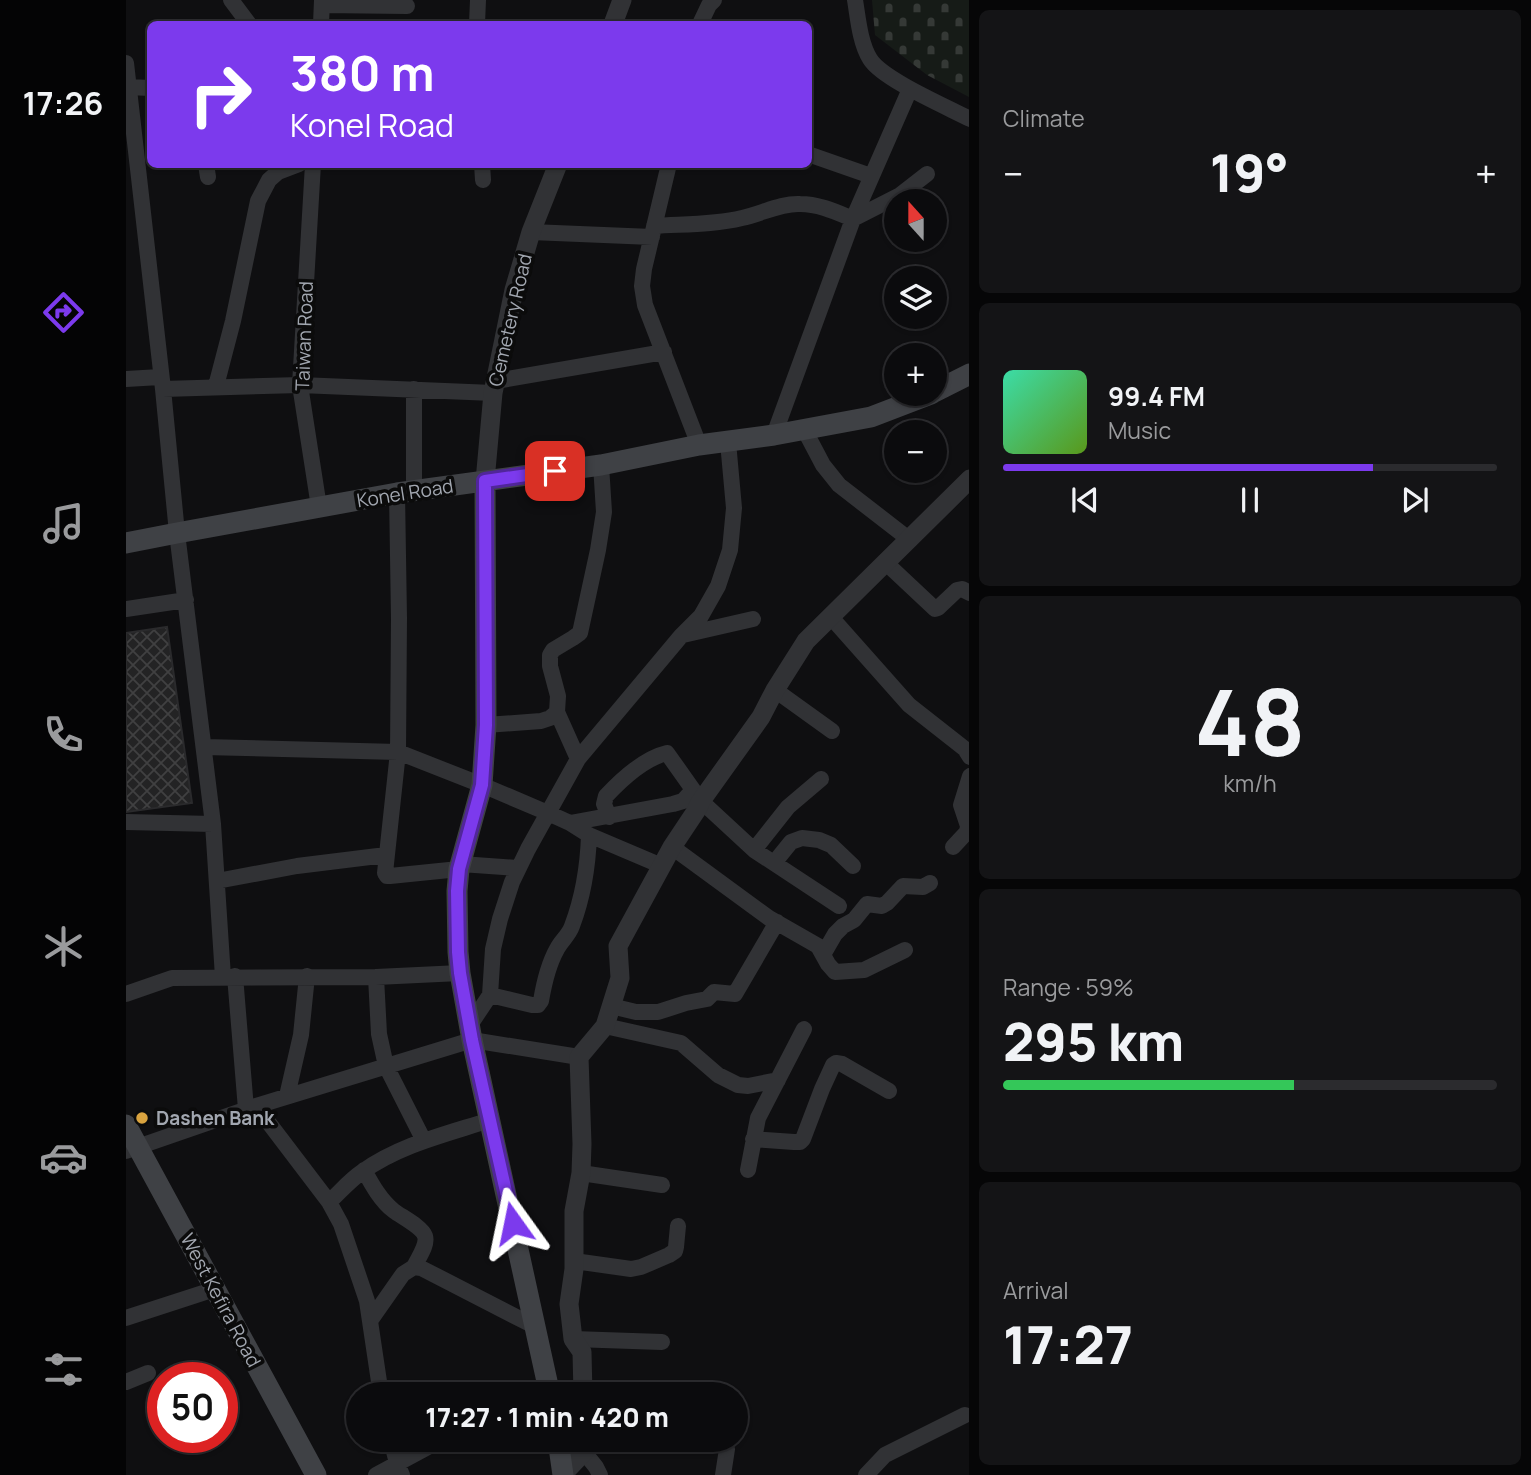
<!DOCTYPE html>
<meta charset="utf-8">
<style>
body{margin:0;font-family:Manrope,sans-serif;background:#141416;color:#f1f3f6;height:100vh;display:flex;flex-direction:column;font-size:26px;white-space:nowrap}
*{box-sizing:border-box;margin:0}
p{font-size:23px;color:#9a9b9d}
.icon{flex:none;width:38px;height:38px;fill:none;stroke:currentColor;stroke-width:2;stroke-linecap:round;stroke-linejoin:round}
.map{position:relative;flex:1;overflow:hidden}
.sheet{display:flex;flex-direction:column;gap:10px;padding:10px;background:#060607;width:562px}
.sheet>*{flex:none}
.banner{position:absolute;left:21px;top:21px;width:665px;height:147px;border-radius:10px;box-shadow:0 2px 5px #0004,0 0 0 2px #2b2b2e;background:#7c3aed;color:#fff;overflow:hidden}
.needle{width:46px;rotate:339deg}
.buttons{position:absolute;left:758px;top:189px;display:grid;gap:14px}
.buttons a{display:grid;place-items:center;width:63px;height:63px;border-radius:50%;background:#0b0b0d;box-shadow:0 2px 5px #0004,0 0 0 2px #2b2b2e;font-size:35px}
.speed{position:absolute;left:21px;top:1362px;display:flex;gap:14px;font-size:35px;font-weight:700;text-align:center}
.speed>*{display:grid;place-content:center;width:91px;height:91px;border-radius:50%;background:#0b0b0d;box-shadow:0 2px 5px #0004,0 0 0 2px #2b2b2e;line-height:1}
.speed .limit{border:10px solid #d22;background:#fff;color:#111}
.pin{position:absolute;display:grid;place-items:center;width:60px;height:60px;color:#fff;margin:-30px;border-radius:14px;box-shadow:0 4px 10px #0006}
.me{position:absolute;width:77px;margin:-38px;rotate:348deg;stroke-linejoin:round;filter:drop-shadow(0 0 5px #0008)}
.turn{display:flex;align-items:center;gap:24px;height:147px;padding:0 28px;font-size:32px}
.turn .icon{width:91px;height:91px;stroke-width:2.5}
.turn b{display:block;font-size:49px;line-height:60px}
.big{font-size:52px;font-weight:800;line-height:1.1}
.sheet .widget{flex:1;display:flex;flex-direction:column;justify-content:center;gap:10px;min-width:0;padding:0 24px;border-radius:10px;background:#141416}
.sheet .dial{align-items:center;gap:0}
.dial b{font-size:91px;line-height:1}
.song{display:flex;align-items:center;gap:21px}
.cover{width:84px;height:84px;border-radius:10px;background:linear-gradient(135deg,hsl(160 70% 55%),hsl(90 70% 35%))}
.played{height:7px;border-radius:4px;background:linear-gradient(90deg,#7c3aed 75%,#2b2b2e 75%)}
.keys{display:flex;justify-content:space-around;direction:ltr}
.heat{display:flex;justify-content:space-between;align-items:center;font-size:38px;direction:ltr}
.charge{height:10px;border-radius:5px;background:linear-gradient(90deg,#34c759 59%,#2b2b2e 0)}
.trip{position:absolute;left:220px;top:1382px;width:402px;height:70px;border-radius:35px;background:#0b0b0d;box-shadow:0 2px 5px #0004,0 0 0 2px #2b2b2e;font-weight:800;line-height:70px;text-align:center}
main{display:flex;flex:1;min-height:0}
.dock{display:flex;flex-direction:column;width:126px;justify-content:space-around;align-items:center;background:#040405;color:#9a9b9d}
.dock .icon{width:49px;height:49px}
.dock .active{color:#7c3aed}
.dock b{font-size:32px;color:#f1f3f6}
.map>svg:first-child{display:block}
.cemetery{fill:url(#cemetery-stones)}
.building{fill:url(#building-cross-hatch);stroke:#2a2a2c;stroke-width:2}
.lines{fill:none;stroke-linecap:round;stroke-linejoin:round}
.minor{stroke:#313235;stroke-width:16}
.tertiary{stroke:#313235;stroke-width:19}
.secondary{stroke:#3f4145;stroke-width:21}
.route-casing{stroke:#51269a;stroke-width:18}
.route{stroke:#7c3aed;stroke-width:12}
.poi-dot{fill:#d9a33f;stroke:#0b0b0b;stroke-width:2.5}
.labels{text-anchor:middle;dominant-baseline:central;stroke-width:7;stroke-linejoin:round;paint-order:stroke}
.street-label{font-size:19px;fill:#a2a7b0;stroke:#0b0b0b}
.poi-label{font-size:19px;font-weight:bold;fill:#a2a7b0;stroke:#0b0b0b;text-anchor:start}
</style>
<main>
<nav class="dock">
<b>17:26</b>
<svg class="icon active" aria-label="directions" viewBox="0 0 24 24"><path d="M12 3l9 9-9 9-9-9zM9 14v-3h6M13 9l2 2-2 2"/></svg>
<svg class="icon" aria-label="music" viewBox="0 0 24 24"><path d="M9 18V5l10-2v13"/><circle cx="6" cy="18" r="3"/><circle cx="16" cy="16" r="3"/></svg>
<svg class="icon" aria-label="phone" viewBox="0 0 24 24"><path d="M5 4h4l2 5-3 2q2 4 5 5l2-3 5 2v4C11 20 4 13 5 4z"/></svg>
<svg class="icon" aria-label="climate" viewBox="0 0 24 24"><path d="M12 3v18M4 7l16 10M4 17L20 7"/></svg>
<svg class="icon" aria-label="car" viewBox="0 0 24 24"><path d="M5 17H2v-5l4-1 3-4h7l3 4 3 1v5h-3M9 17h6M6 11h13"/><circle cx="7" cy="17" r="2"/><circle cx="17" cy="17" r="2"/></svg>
<svg class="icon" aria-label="filters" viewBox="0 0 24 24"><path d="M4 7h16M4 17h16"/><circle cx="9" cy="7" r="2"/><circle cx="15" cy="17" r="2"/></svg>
</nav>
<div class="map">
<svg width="844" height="1475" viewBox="0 0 844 1475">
<defs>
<pattern id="cemetery-stones" width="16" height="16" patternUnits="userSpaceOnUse" patternTransform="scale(1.75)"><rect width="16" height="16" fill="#161b17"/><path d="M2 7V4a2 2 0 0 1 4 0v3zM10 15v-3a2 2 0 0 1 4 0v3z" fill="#353936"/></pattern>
<pattern id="building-cross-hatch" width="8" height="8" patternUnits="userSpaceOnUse" patternTransform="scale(1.75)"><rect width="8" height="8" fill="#232324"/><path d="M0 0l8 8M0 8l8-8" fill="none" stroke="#404041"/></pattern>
</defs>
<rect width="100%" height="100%" fill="#0f0f11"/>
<!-- cemetery -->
<path class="cemetery" d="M746 0H843V97L801 75 749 35Z"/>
<!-- building -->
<path class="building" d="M41 627 66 803 0 812V633Z"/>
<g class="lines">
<!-- minor -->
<path class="minor" d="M105 0 123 24
M729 0C732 18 734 43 744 59 756 79 821 107 844 119
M196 5 281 6
M195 24 196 0
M351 24 352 0
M574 24 583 5 588 0
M0 63 37 389 51 533 87 824 97 977
M2 87 24 88
M682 154 745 176
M80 164 82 177
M187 164 174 385 193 507
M356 164 357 180
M543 164 518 269 516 286 519 305 573 445
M528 226C557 224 587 225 616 218 635 214 655 203 674 204 693 204 710 212 727 219L774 195 801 174
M405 232 526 237
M0 379 34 377
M370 381 538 352
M90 386 107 321 132 201 143 180 152 172 173 164
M37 389 174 385 367 393
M288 389V491
M678 429 697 465 713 485 784 540
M648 435 727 219 784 89
M271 493 273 618 272 752 259 873 261 876H264L333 869
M760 563 809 609 812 608 831 590 836 589 844 593
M0 609 60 600
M704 616 783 705 839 749 844 757
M557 635 627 619
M649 690 706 731
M360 725 415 721 424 718 431 712
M78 747 272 752 356 785 422 813 444 823 463 835 536 866
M452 759 431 712 432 696 424 666V655L427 650 447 638 454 633 472 550 478 512 475 465
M483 817 478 804 480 796C495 780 519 758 541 753L575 801 628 850 713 906
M0 822 87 824
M444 823 547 804 557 801 567 790
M546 847 643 918 692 946 702 964 709 972 738 970 779 950
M827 847 841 832 842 826 835 805 844 776
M628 850 662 807 695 779
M648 863 665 842 676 838 693 840 705 845 727 866
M335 864 391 868
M91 881 171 866 260 855
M698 953 709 934 717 926 728 920 741 904 756 906 761 903 777 886 797 887 804 883
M109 976 120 1109
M250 977 253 1034 260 1066 298 1141
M0 994 46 978 250 977 334 973
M364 995 406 1005H412L415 1001C418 983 422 965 431 949 435 941 443 935 446 926 457 897 462 865 463 835
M485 1006 510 1012H532L560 1003 581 999 588 992 609 994 651 922
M344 1025 364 995 367 949 374 919 386 882 402 849 452 759 555 636 575 616 592 586 604 550 608 508 602 442
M479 1026 555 1043 592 1075 612 1085 622 1086 652 1080
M161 1096 175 1035 181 976
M130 1106 203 1202 215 1224 241 1301 255 1395
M627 1139 668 1142H674L677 1139 696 1089 707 1065 710 1063 716 1064 763 1091
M0 1151 130 1106 346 1040 453 1057
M238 1170C246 1185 255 1201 268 1211 276 1217 296 1227 299 1236 302 1245 292 1258 288 1267
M622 1170 632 1118 678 1029
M455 1173 536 1185
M203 1202C214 1192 224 1180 236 1172 273 1145 321 1134 364 1120
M448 1261 505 1269 515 1267 543 1255 549 1251 550 1247 552 1226
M0 1318 89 1289
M244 1321 277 1274 288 1267 295 1268 410 1327
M447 1339 536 1342
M0 1382 22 1373
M406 1395 423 1386
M265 1440 271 1463 276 1475
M458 1452 470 1467 474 1475
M250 1475 315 1440
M597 1475 601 1449
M740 1475 759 1455 839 1415"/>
<!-- tertiary -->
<path class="tertiary" d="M487 24 496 0
M359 481 367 393 388 290 405 232 432 164
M457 1395 456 1352 447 1339 443 1304 448 1269V1211L455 1173 456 1144 453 1057 479 1026 494 978 492 946 546 847 570 811 575 801 635 717 649 690 680 641 844 479
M437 1474 458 1452 459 1440"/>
<!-- secondary -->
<path class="secondary" d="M808 392 844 374
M359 481 360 725 356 785 333 869 331 891 332 952 334 973 346 1040 424 1395
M0 543 51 533 271 493 475 465 573 445 648 435 745 417 805 394
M0 1125 190 1475
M432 1440 437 1475"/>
</g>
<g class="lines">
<defs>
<path id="route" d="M387 1223 346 1040 334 973 332 952 331 891 333 869 356 785 360 725 359 481 429 471"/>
</defs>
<!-- route casing -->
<use href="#route" class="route-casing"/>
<!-- route -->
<use href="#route" class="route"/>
</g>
<!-- markers -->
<circle class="poi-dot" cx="16" cy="1118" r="7"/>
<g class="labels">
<!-- street labels -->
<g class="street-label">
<text transform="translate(384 320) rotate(-77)">Cemetery Road</text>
<text transform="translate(178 336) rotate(-88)">Taiwan Road</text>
<text transform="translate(279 493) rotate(-9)">Konel Road</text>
<text transform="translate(95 1300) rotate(62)">West Kefira Road</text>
</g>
<!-- poi labels -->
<g class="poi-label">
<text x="30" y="1118">Dashen Bank</text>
</g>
</g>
</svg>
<div class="buttons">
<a><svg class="needle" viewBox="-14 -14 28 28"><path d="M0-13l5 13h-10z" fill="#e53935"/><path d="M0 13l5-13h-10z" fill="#9a9b9d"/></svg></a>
<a><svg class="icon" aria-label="layers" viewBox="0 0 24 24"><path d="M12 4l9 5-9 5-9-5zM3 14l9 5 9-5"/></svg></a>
<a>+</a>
<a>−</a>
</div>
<div class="speed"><div class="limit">50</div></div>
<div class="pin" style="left:429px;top:471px;background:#d93025"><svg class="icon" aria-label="arrive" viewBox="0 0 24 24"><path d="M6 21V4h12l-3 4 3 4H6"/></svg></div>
<svg class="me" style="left:387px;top:1223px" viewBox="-20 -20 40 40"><path d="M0-17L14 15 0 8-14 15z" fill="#7c3aed" stroke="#fff" stroke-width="4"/></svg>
<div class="trip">17:27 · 1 min · 420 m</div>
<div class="banner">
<div class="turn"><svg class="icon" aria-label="right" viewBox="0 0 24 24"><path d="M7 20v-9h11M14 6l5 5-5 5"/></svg><div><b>380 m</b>Konel Road</div></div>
</div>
</div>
<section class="sheet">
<div class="widget"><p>Climate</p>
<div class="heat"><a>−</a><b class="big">19°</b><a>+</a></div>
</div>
<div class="widget">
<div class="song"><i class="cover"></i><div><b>99.4 FM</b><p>Music</p></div></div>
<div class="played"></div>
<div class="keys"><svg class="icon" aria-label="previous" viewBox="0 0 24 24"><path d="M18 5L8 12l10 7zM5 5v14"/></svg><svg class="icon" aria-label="pause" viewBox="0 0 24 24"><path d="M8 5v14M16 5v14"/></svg><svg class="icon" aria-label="next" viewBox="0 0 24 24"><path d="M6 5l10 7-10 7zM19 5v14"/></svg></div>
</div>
<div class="widget dial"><b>48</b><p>km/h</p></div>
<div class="widget"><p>Range · 59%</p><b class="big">295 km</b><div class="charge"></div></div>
<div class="widget"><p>Arrival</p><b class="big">17:27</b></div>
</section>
</main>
